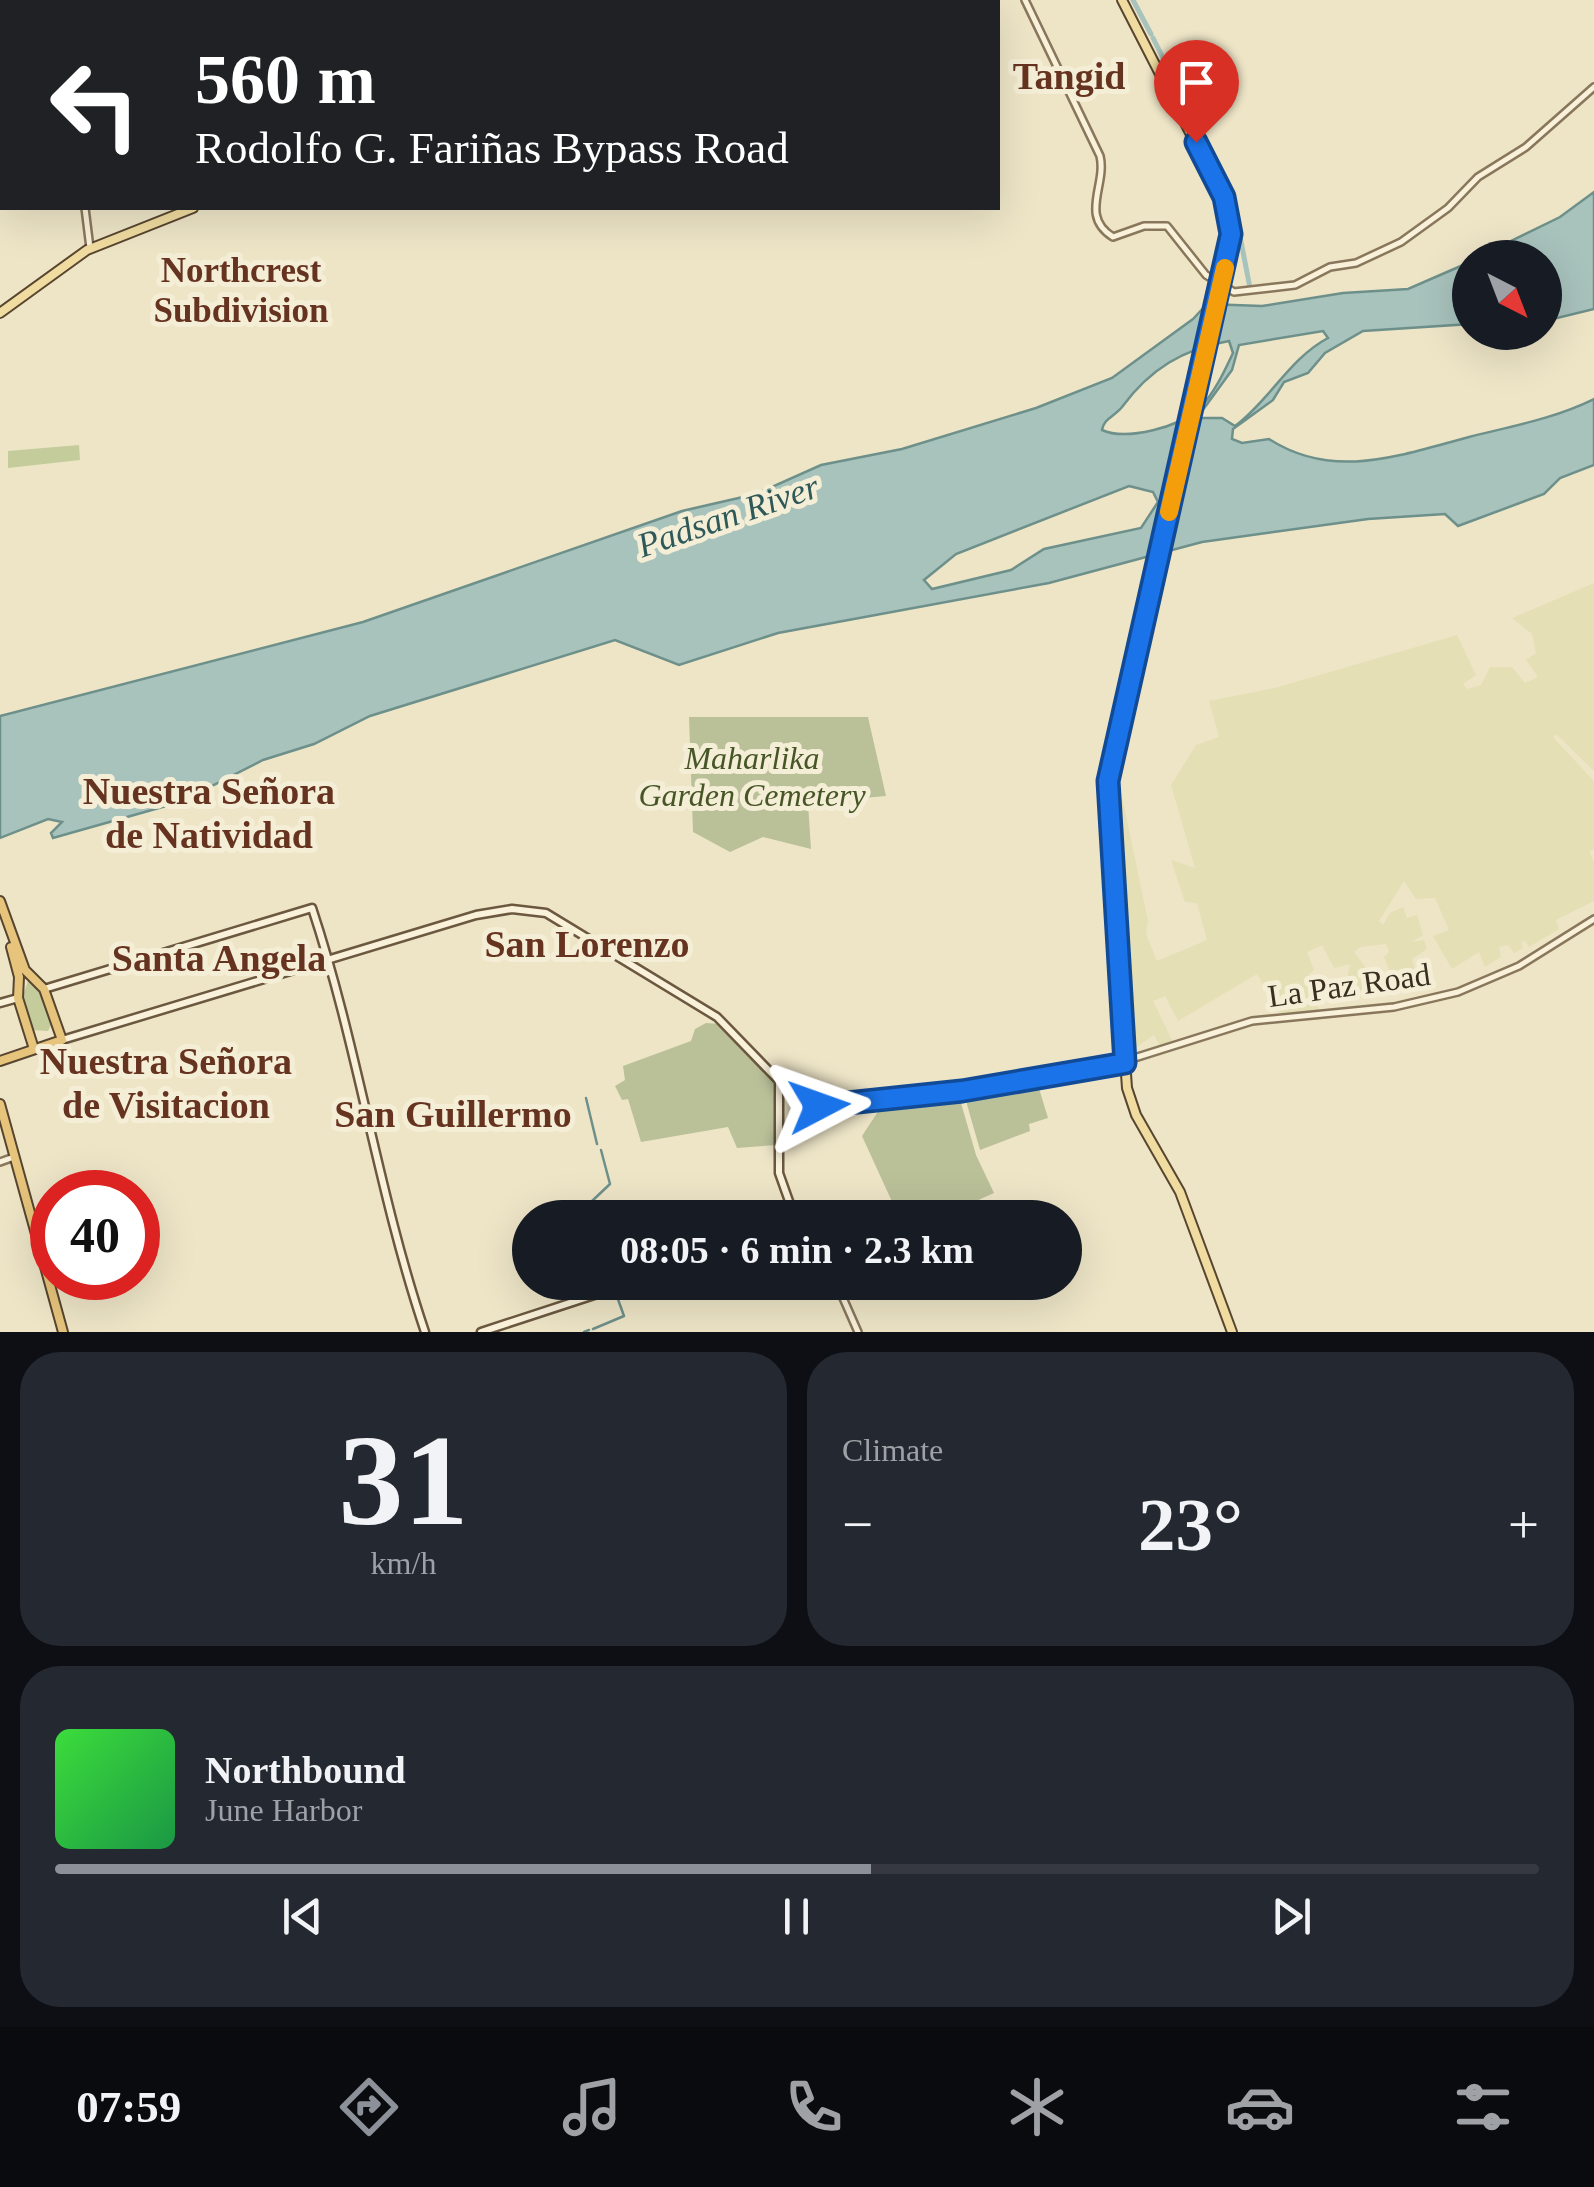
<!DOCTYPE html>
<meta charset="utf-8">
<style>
body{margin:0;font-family:"Times New Roman",serif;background:#242831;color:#f1f3f6;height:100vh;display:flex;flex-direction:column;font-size:38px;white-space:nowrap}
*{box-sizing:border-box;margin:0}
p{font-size:32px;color:#9ea1a6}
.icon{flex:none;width:55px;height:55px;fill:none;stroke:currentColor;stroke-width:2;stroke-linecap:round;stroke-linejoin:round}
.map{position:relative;height:1332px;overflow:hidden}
.details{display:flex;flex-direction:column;gap:20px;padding:20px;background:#0d0f14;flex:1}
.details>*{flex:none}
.guide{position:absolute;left:0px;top:0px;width:1000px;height:210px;box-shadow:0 10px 40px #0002;background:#202124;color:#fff;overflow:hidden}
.needle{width:65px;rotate:138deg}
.buttons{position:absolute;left:1452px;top:240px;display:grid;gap:20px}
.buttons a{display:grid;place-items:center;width:110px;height:110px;border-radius:50%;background:#171b24;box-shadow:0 10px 40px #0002;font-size:50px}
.speed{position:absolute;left:30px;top:1170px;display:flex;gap:20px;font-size:50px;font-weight:700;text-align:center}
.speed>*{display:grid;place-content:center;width:130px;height:130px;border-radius:50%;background:#171b24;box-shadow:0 10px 40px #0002;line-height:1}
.speed .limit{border:15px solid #d22;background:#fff;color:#111}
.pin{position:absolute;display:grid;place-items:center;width:85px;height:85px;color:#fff;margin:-102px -42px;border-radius:50% 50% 50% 0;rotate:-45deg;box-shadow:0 0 10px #0007}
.pin .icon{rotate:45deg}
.me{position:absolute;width:110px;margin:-55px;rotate:86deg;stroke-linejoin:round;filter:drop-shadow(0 0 8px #0008)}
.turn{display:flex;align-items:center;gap:35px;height:210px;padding:0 30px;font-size:45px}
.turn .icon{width:130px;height:130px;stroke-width:2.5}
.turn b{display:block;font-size:70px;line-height:85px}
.big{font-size:75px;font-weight:700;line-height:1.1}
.details .widget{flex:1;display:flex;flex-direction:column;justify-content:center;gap:15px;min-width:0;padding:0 35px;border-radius:40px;background:#242831}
.details .dial{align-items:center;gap:0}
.dial b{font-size:130px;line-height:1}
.song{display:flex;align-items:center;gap:30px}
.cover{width:120px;height:120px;border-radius:15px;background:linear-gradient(135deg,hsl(120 70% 55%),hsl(140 70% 35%))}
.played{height:10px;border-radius:5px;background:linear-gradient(90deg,#8c9099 55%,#363941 55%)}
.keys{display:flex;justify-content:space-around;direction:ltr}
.heat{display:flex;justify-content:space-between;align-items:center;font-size:55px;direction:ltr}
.details .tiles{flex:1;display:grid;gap:20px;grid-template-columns:1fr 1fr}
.widget:last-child{grid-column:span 2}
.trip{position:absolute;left:512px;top:1200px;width:570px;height:100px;border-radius:50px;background:#171b24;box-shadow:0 10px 40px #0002;font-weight:700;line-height:100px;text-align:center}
.menu{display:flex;height:160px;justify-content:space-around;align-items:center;background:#090b0e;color:#9ea1a6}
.menu .icon{width:70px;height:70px}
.menu .current{color:#8c9099}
.menu b{font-size:45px;color:#f1f3f6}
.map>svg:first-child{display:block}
.farmland{fill:#e4dfb4}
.green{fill:#c3cc9a}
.cemetery{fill:#bac199}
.water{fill:#a8c2bc;stroke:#6e908a;stroke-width:2.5;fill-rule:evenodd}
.pier{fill:#eee5c7}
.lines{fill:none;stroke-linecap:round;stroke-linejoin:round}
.stream{stroke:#6e908a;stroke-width:2.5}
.canal{stroke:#a8c2bc;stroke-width:5}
.tertiary-casing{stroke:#89775c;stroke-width:10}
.secondary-casing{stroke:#6b583f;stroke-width:11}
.primary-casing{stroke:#574530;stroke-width:12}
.trunk-casing{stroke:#574530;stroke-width:12}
.tertiary{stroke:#f9f1da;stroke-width:5}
.secondary{stroke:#f9f1da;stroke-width:6}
.primary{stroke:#f0dca0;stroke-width:8}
.trunk{stroke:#e6c47c;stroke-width:8}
.primary-bridge-casing{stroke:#574530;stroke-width:12;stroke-linecap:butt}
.primary-bridge{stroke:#f0dca0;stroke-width:8}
.route-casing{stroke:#114b97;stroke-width:25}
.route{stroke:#1a73e8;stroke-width:18}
.slow{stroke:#f59e0b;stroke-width:18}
.labels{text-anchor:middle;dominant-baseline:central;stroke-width:10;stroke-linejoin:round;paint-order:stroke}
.park-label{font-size:32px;font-style:italic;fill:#475627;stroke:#f5eed6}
.street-label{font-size:32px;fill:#3a2e20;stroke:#f5eed6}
.neighbourhood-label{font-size:35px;font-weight:bold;fill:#663320;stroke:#f5eed6}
.water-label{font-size:35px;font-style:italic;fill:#2f5959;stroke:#f5eed6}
.quarter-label{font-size:38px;font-weight:bold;fill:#663320;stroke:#f5eed6}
</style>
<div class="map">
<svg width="1594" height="1332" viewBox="0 0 1594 1332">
<rect width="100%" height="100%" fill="#eee5c7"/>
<!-- farmland -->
<path class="farmland" d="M1594 583V771L1556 734 1553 737 1594 781V849L1589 851 1594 862V901L1556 920 1559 929 1529 947 1525 940 1521 943 1523 948 1514 953 1508 945 1499 947 1501 957 1485 967 1479 952 1452 969 1433 936 1449 930 1435 898 1416 899 1404 881 1379 921 1383 925 1390 913 1403 907 1407 918 1417 915 1423 935 1412 942 1424 940 1427 949 1412 959 1415 969 1392 977 1384 957 1389 952 1386 944 1360 947 1354 952 1375 980 1353 998 1346 984 1350 964 1334 968 1322 945 1307 952 1314 970 1309 974 1319 1011 1280 1013 1257 974 1178 1021 1165 996 1153 1001 1173 1042 1160 1046 1154 1035 1131 1051 1115 795 1119 794 1123 801 1148 921 1146 934 1157 961 1207 940 1197 903 1185 902 1171 860 1195 868 1171 785 1196 745 1219 737 1209 701 1275 688 1457 635 1476 675 1463 684 1467 689 1481 685 1490 667H1512L1525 683 1538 677 1526 660 1536 653 1532 634 1512 618Z"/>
<!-- green -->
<path class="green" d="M79 445 80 460 8 468V451Z
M28 981 41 991 53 1021 48 1031 31 1030 21 1001Z"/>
<!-- cemetery -->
<path class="cemetery" d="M689 717H868L886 796 808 803 811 849 763 837 730 852 693 832Z
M706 1023 720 1024 773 1079 776 1145 737 1148 728 1127 641 1142 628 1099 622 1100 615 1086 625 1080 623 1066 691 1041 695 1029Z
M1037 1082 1048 1118 1029 1124 1030 1131 980 1150 964 1094Z
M959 1096 976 1155 994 1193 941 1217H899L862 1136 881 1107Z"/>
<!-- water -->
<path class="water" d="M1594 192V309L1545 321V258L1478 257 1560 217Z
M1470 262V324L1363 331 1325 353 1308 373 1284 382 1273 400 1233 429 1232 439 1242 443 1269 439C1334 481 1400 455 1469 437 1512 426 1553 419 1594 399V465L1560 478 1544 494 1458 526 1445 514 1368 519 1202 542 1049 583 778 633 679 665 615 640 370 716 314 744 263 760 180 802 53 838 51 833 62 822 48 819 0 838V716L363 622 682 511 756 494 821 465 902 449 1036 408 1112 378 1193 319 1207 304 1262 306 1343 293 1408 289ZM1323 331 1328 338C1290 358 1269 401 1235 426L1222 418H1197L1232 370 1239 345ZM1229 341 1233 353C1224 372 1215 392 1200 408 1181 427 1126 441 1102 430 1104 418 1114 417 1122 407 1150 369 1183 349 1229 341ZM1129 486 1153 492 1158 502 1141 528 1044 549 1011 570 932 589 924 580 956 554Z"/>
<!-- pier -->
<path class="pier" d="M1191 409 1160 559 1150 562 1184 412Z"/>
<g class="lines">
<!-- stream -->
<path class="stream" d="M586 1098 597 1144
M601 1150 610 1184 591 1202 603 1218
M593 1329 624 1316 615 1291
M584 1332 589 1330"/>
<!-- canal -->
<path class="canal" d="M1133 0 1151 34
M1153 38 1232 195 1250 288"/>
<defs>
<path id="tertiary" d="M467 0V2
M1025 0 1100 156C1107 185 1079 216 1113 237L1144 226H1167L1206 275 1234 292 1295 285 1330 267 1356 263 1401 242 1448 208 1478 177 1526 147 1594 87
M51 2 52 0
M725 2 729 0
M85 208 90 248
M779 1081 825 1106 962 1091 1109 1066 1252 1021 1394 1007 1458 992 1519 966 1594 919
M0 1162 14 1157
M836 1282 858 1332"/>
<path id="secondary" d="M44 989 312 908C358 1047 378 1193 425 1332
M0 1003 18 998
M62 1040 476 915 512 909 546 913 717 1017 779 1081V1173L795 1218
M481 1332 634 1282"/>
<path id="primary" d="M1122 0 1223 197 1231 234 1222 282
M457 2 460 0
M0 313 87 250 193 208
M1121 714 1107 799 1127 1088 1136 1115 1180 1192 1232 1332"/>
<path id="trunk" d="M0 901 25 970 44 989 62 1040 0 1061
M11 947 19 977 18 998 34 1049
M0 1104 63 1332"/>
</defs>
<!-- tertiary casing -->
<use href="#tertiary" class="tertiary-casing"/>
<!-- secondary casing -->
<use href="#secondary" class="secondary-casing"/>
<!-- primary casing -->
<use href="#primary" class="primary-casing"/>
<!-- trunk casing -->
<use href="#trunk" class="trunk-casing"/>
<!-- tertiary -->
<use href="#tertiary" class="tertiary"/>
<!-- secondary -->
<use href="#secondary" class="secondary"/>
<!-- primary -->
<use href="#primary" class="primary"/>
<!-- trunk -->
<use href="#trunk" class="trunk"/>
<defs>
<path id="primary-bridge" d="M1121 714 1222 282"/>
</defs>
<!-- primary-bridge casing -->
<use href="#primary-bridge" class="primary-bridge-casing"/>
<!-- primary-bridge -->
<use href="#primary-bridge" class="primary-bridge"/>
</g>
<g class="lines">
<defs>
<path id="route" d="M819 1106 962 1091 1125 1063 1108 781 1231 234 1224 197 1196 142"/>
</defs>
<!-- route casing -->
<use href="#route" class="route-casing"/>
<!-- route -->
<use href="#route" class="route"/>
<!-- slow -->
<path class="slow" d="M1169 512 1225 268"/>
</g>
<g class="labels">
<!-- park labels -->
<g class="park-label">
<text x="752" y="758">Maharlika<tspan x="752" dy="37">Garden Cemetery</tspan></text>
</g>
<!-- street labels -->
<g class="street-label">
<text transform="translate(1349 985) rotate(-8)">La Paz Road</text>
</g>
<!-- neighbourhood labels -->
<g class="neighbourhood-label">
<text x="241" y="270">Northcrest<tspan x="241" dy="40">Subdivision</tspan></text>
</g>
<!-- water labels -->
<g class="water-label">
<text transform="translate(728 516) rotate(-19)">Padsan River</text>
</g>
<!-- quarter labels -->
<g class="quarter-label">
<text x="1069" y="76">Tangid</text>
<text x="209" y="791">Nuestra Señora<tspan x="209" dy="44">de Natividad</tspan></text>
<text x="587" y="944">San Lorenzo</text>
<text x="219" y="958">Santa Angela</text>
<text x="166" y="1061">Nuestra Señora<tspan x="166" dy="44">de Visitacion</tspan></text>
<text x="453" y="1114">San Guillermo</text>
</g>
</g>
</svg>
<div class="buttons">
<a><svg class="needle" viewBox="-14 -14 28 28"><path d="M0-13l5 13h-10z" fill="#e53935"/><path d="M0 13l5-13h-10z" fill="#9ea1a6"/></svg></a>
</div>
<div class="speed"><div class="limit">40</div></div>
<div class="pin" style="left:1196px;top:142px;background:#d93025"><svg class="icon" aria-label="arrive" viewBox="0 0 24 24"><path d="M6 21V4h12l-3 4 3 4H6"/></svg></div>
<svg class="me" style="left:819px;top:1106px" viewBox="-20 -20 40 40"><path d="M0-17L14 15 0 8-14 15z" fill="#1a73e8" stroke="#fff" stroke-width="4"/></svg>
<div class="trip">08:05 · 6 min · 2.3 km</div>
<div class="guide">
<div class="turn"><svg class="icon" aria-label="left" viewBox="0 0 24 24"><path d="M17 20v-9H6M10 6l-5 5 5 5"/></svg><div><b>560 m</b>Rodolfo G. Fariñas Bypass Road</div></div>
</div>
</div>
<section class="details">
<div class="tiles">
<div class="widget dial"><b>31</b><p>km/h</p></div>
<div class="widget"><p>Climate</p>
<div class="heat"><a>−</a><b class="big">23°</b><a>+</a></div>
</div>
<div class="widget">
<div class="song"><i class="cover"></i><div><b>Northbound</b><p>June Harbor</p></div></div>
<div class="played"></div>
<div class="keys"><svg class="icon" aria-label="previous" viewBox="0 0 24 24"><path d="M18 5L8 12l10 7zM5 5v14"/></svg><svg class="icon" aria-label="pause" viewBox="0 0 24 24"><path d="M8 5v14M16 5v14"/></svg><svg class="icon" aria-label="next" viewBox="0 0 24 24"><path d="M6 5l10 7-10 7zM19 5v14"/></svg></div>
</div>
</div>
</section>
<nav class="menu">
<b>07:59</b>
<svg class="icon current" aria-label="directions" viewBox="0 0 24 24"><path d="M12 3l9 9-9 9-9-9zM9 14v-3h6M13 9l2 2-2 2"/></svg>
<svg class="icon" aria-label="music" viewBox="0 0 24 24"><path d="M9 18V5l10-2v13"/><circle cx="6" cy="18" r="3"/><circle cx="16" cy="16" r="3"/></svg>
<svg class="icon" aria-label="phone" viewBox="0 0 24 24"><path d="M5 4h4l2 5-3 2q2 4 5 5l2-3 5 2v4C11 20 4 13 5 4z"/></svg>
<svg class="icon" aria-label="climate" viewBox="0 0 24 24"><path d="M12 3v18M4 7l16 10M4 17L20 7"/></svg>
<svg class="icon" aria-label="car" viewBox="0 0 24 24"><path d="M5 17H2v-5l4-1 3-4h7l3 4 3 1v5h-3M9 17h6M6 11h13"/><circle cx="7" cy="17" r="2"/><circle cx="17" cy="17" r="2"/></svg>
<svg class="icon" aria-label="filters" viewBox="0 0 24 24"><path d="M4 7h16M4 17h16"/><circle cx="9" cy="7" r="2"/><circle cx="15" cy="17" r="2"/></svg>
</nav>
